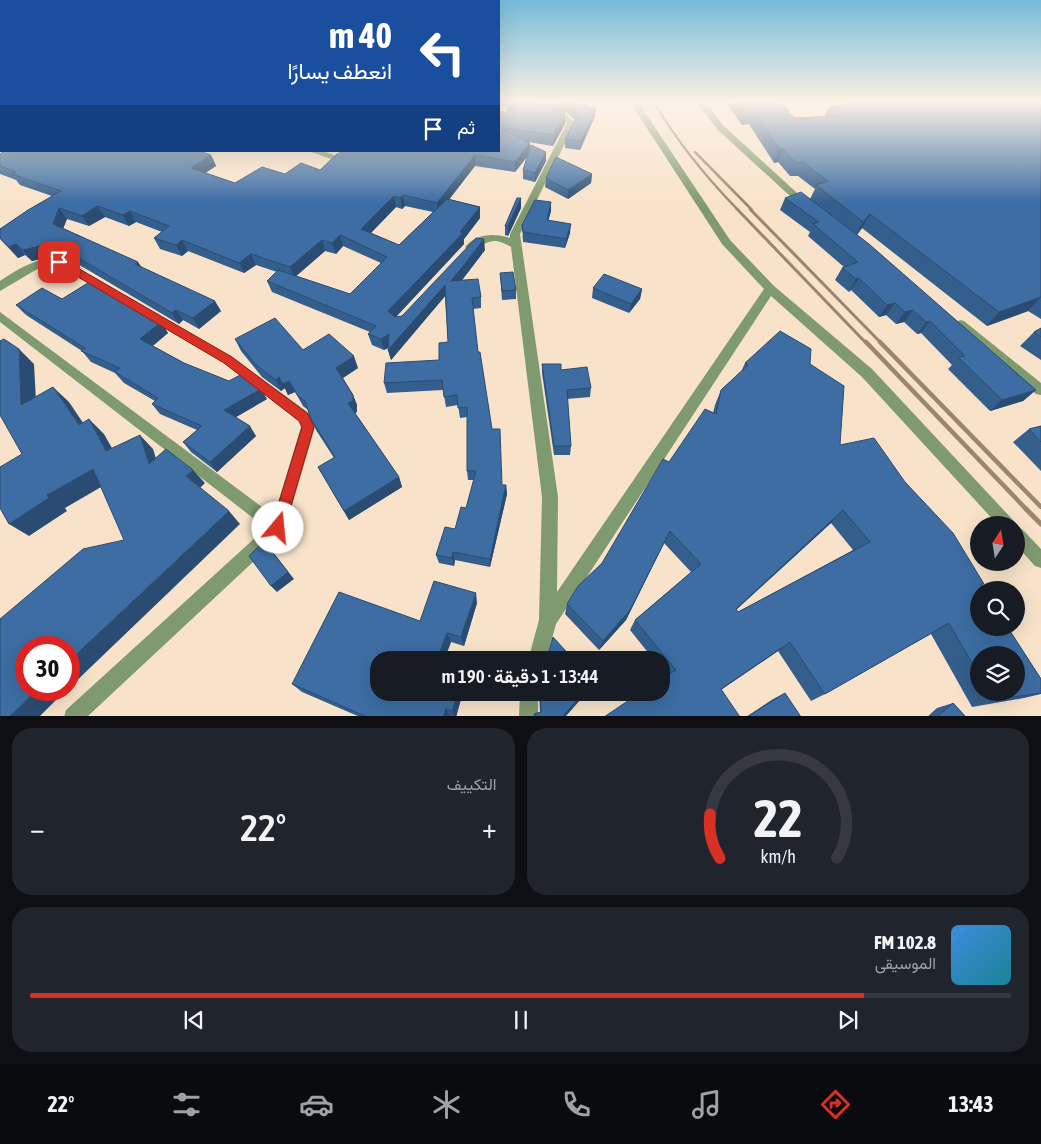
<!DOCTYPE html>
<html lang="ar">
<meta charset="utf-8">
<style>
body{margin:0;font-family:"Asap Condensed",Vazirmatn,sans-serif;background:#20242c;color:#f1f3f6;direction:rtl;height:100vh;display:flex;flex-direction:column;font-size:19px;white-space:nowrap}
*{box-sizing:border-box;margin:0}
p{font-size:16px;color:#9ea1a6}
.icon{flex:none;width:28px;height:28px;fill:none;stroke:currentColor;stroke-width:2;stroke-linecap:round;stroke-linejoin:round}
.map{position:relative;height:716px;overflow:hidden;direction:ltr}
.panel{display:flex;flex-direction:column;gap:12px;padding:12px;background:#0d0f14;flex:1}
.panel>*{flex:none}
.banner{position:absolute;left:0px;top:0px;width:500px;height:152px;box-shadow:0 5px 20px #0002;direction:rtl;background:#1a4fa0;color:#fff;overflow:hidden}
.needle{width:32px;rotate:12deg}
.fabs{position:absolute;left:970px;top:516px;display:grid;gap:10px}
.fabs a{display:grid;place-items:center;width:55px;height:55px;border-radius:50%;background:#171b24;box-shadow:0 5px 20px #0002;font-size:25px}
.speed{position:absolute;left:15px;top:636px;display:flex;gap:10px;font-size:25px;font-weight:700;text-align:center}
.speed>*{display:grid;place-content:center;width:65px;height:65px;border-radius:50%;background:#171b24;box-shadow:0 5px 20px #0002;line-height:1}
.speed .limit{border:8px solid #d22;background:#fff;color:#111}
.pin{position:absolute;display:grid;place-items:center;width:42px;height:42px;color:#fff;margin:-21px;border-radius:10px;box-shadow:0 2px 8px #0006}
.me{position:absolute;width:55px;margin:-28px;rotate:17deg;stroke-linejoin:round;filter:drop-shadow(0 0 4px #0008)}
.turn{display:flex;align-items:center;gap:18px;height:105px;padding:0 25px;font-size:22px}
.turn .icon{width:65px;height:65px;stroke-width:2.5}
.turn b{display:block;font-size:35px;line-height:42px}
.then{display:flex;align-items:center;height:48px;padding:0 25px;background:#0003;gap:10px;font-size:19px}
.big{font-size:38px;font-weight:600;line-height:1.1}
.panel .widget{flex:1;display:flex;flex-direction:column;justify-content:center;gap:8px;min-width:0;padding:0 18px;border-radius:20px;background:#20242c}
.panel .dial{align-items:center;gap:0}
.dial svg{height:130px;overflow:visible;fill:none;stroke:#363941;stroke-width:7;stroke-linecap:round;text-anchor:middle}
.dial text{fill:#f1f3f6;stroke:none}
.song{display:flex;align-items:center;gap:15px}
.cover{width:60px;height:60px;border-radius:8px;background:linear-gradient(135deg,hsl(210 70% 55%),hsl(190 70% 35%))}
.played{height:5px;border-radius:2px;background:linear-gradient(90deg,#d93025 85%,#363941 85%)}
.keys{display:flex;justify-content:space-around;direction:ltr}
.heat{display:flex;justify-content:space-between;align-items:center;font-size:28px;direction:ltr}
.panel .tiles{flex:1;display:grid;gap:12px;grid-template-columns:1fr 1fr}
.widget:last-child{grid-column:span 2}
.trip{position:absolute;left:370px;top:651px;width:300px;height:50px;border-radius:20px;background:#171b24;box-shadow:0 5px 20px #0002;font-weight:600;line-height:50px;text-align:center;direction:rtl}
.tabs{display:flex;height:80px;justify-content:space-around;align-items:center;background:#090b0e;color:#9ea1a6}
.tabs .icon{width:35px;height:35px}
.tabs .active{color:#d93025}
.tabs b{font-size:22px;color:#f1f3f6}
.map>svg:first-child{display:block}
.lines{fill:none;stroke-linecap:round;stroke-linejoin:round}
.minor{fill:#809a70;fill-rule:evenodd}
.rail-far3{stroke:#9a866f;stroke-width:2.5}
.rail-far2{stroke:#9a866f;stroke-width:3}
.rail-far1{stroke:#9a866f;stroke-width:4.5}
.rail{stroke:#9a866f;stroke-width:5}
.wall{fill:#345e8c;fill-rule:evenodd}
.shaded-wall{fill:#2b4c72}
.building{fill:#3d6da3;stroke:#2b4c72;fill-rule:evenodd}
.route{fill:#d93025;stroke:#8d1f18}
</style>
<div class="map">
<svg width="1041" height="717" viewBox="0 0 1041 717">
<rect width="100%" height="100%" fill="#f8e3ca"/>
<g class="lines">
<!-- minor -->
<path class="minor" d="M499 102H507L529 109 525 111 499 105Z
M630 102H638L730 240 774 286 872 369 1013 520 1016 525H998L862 377 771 296 556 624 546 660H528L539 620 542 497 511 247C490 234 488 245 470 250L465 247C476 233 495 233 510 238V234L567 123 560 118 546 115V111L566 114 575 123 520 234 558 497 557 592 764 289 722 244Z
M696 102H705L724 126 808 203V207H802L718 130Z
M309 151H323L346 160 342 163Z
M51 258 63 259 232 357 309 413 315 427 284 533 87 717H64L66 710 266 528 0 322V312L274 516 301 427 299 421 224 363 57 265 39 268 0 291V281C16 270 31 261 51 258Z
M960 320 964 321 1041 383V395L1036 394 956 327 954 324Z
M1016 527 1022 529 1041 549V568L1035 566 1016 545Z
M520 692H538V717H519Z"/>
<!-- rail-far3 -->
<path class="rail-far3" d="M654 102C677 142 706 177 738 210
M695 152 752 210"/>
<!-- rail-far2 -->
<path class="rail-far2" d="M737 209 867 344
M750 209 882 344"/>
<!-- rail-far1 -->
<path class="rail-far1" d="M866 342 1027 510
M880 342 1041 507"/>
<!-- rail -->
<path class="rail" d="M1026 509 1041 524"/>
</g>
<!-- wall -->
<path class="wall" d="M511 102H575L586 106 596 108 595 116 580 150 565 148V139L575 120 567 113 563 112 565 124 553 146 528 142 530 148 546 161 535 182 523 179V170L527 157 515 172 475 166 449 199 480 207V218L464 239V244L396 317 402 316 485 250 462 280 481 297V308L473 309 478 352 502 485H506L507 494 490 567 455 560 454 566 439 563 436 555 455 529 466 508 474 480H468L467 471V417L460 418 458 405 446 407 443 390 387 393 384 383 439 360 448 342 445 296 391 360 388 350V348L384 350 372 345 368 334 370 332 272 292 267 281 277 272 256 265 244 273 188 251 182 256 160 249 154 238 162 232 136 222 129 226 105 217 89 226 67 219 63 228 142 268 221 311 199 329 183 320 179 324 61 254 32 261 25 255 18 258 0 239V229L52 196 20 185 16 180 0 174V154L5 151H202L201 152 211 155 216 166 205 173 235 183 285 174 320 170 499 151V111L506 113ZM405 206 433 212 399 245 371 233 396 207 402 209ZM343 246 381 263 350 294 296 276 325 251 336 254Z
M726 102H781L794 118 825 116 829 107 1041 102V319L1028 311 987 326 862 228 857 235 1036 390 1023 401 990 411 948 369 952 365 921 333 917 334 904 322 896 324 886 315 879 317 851 290 849 292 835 280 842 268 844 267 808 236 810 232 780 210 785 198 810 199 815 189 798 176H790L778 162 774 163 749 124 742 125Z
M592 174 591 183 568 199 545 187 546 178Z
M521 198V208L508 236 505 235V226Z
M551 202V211L548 220 570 233 565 248 523 242 522 225Z
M500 273 516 290V299L502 300Z
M593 288 642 289 640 299 629 313 592 298Z
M62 299 161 322 168 333 153 346 184 363 267 399 236 417 256 436 217 472 191 452 183 442 197 430 160 414 152 404 155 401 124 383 115 373 91 362 82 351 26 315 16 305Z
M1041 328V360L1020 346 1034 332Z
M235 339 303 350 358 368 343 378 353 395 357 405V412L355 413 399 477 402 487 349 520 318 467 334 458 316 430 311 419 308 410 303 406 295 392 288 395 285 388 281 391 262 377 241 351Z
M745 363 810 364 840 445 905 482 984 584 981 585 1041 679V694L1024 698 972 707 931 634 825 694 811 701 778 651 722 689 667 676 661 668V660H654L630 630 635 620 691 572 664 543 626 620 599 650 565 614 567 604 602 563 669 462 713 413 715 405 721 390 741 372ZM831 523 853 550 738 612 736 610ZM979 655 1016 692H979Z
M542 364 561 370 591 388 590 397 567 399 571 446 570 455H554L542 373Z
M1041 426V471L1013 442 1029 429Z
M477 603 464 646 451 642 444 660H379L463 692 456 717 450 716 449 717H360L302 692 292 684 420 621Z
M513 692H519L518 699Z
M539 692H587L565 717H534V714L540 712Z
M785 693 801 717H746L773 699Z
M953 703 966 717H927L937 708Z"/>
<!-- shaded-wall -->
<path class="shaded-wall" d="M0 102H1V112H0Z
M596 108 595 116 580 150 581 141Z
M565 113V124L553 146 554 135Z
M530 143V153L515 172V162Z
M779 149H783L778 162 774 163Z
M546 152V161L535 182V173Z
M211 155 216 166 196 179 191 168Z
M475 155V166L438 214 437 203Z
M592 174 591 183 568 199V190Z
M403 195 405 206 402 209 400 198Z
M394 196 396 207 364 240 361 229Z
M521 198V208L508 236V226Z
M551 202V211L546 230 547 220Z
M97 206 105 217 89 226 82 216Z
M480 207V218L464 239V244L391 322 388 311 460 232Z
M59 208 67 219 61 234 53 224Z
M130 211 136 222 129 226 123 215Z
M870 214 862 228 856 236 863 222Z
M571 224 570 233 565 248 566 239Z
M340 235 343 246 336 254 332 243Z
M484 239 485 250 453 292 451 281Z
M182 240 188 251 182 256 176 245Z
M322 240 325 251 294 278 290 267Z
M53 243 61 254 32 261 23 250Z
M16 244 25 255 18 258 9 247Z
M251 254 256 265 244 273 239 263Z
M138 262 146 273 135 264Z
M859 278 851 290 849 292 856 279Z
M445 285 446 295 391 360 388 350 392 345 384 350 381 339Z
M642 289 640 299 629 313 631 304Z
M1041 297 1028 311 987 326 999 312Z
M215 301 221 311 199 329 193 318Z
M895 303 886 315 879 317 887 305Z
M176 310 183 320 179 324 172 313Z
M913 310 904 322 896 324 905 312Z
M930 321 921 333 917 334 926 322Z
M161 322 168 333 148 349 140 339Z
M19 349 34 364 37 419 21 405Z
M354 356 358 368 341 379 336 368Z
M279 377 285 388 281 391 276 380Z
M289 381 295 392 288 395 283 384Z
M53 387 69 402 94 439 79 425Z
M261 389 267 399 231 420 224 410Z
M1036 390 1023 401 990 411 1002 400Z
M353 395 357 405V412L352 414 348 403Z
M89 419 104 434 121 464 106 451Z
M250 426 256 436 217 472 210 462Z
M140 435 153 449 162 477 149 464Z
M93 469 108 483 65 508 67 511 29 536 9 524 47 495Z
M193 470 205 483 198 490 186 476Z
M399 477 402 487 349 520 344 511Z
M506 485 507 494 490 567V559Z
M843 510 831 523 726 619 736 609Z
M229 511 240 524 69 688V661Z
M670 531 626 620 599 650 603 641Z
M264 541 294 579 277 592 271 586Z
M453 552 455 560 454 566 452 558Z
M476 593 477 603 464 646 461 637Z
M447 633 451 642 444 660H437Z
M790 642 778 651 712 696 721 689Z
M37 690H66L39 717H9Z
M458 692H463L456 717H455L452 711Z
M584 692H587L565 717H562Z
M446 709 450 716 449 717H443Z"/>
<!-- building -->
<path class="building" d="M511 102H526L560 110 565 113 554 135 499 127V111L506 113Z
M559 102H575L587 104 586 106 596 108 581 141 565 139 578 114 568 104Z
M740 102H781L794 118 839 116 829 107 843 105 847 102H1041V297L999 312 870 214 863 222 816 185 828 181 803 162 796 163 783 149H779L753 111H746Z
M499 128 530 143 515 162 475 155 437 203 403 195 400 198 394 196 361 229 399 245 447 199 480 207 460 232 463 233 388 311 395 317 402 316 476 238 484 239 451 281 478 279 481 297 472 298 478 352H480L492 429H500L502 485H506L490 559 453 552 452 558 436 555 445 527 455 529 461 507 466 508 476 471H467V407L458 408 457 395 444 397 442 380 384 383 386 363 439 360V343L448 342 445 285 388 350 389 334 381 339 368 334 376 326 267 281 278 270 350 294 387 257 340 235 332 243 322 240 290 267 251 254 239 263 182 240 176 245 154 238 169 226 130 211 123 215 97 206 82 216 59 208 53 224 138 262 135 264 215 301 193 318 176 310 172 313 53 243 23 250 16 244 9 247 0 238V229L28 210 61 191 12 174 16 172 0 166V154L5 151H199L211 155 191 168 235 183 262 167 285 174 301 163 320 170 337 154 344 151H499Z
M531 145 546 152 535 173 523 170Z
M556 157 592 174 568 190 546 178Z
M801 192 869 244 1036 390 1002 400 958 357 965 356 930 321 926 322 913 310 905 312 895 303 887 305 859 278 856 279 842 268 858 262 813 224 819 222 785 198Z
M517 198H521L508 226H505Z
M535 200 551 202 547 220 571 224 566 239 523 232 522 225Z
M513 272 516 290 502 291 500 273Z
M604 274 642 289 631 304 593 288Z
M91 281 161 322 140 339 184 363 229 381 242 374 261 389 224 410 250 426 210 462 183 442 202 426 152 404 158 398 115 372 120 368 81 351 85 348 16 305 42 288 62 299Z
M275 318 303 350 329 334 354 356 336 368 353 395V401L348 403 399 477 344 511 318 467 335 457 311 419 305 401 298 396 289 381 283 384 279 377 276 380 256 365 235 339Z
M1041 328V337L1034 332Z
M780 331 811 349 810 364 844 386 840 445 874 438 905 482 953 533 984 584H981L984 590H979V628H1008L1041 679V693L993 700 989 692H1016V655H979V675L949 623 825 694 790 642 721 689 740 717H604L641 692H661V679L676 670 635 620 701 564 670 531 630 610 603 641 567 604 578 586 602 563 663 459 669 462 705 409 716 414 721 390 748 365 745 363ZM843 510 870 542 738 612 736 609Z
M4 339 19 349 21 405 53 387 79 425 89 419 106 451 140 435 149 464 166 449 193 470 186 476 229 511 69 661V648H26V690H37L9 717H0V619L83 549 124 540 93 469 47 495 49 498 9 524 0 508V467L22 454 0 415V341Z
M542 364H561V370L587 367 591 388 567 390 571 446H554Z
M1041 426V442L1029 429Z
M264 541 288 572 271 586 249 556Z
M434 581 476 593 461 637 447 633 437 660H379V692H458L452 711 446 709 443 717H367L292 684 339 592 420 621Z
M553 637 574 660H530L535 654H548Z
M540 692H584L562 717H536L534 714 541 712Z
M785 693 801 717H747Z
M953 703 966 717H937Z"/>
<!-- sky -->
<linearGradient id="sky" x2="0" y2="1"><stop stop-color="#73bad8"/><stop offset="0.5" stop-color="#fcf2e7"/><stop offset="1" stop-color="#fcf2e7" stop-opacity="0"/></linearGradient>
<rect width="1041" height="203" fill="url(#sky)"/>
<!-- route -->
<path class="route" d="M56 259H62L232 357 308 414 314 427 283 533 278 535 273 533 271 528 302 427 299 421 224 363 56 264Z"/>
</svg>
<div class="fabs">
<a><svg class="needle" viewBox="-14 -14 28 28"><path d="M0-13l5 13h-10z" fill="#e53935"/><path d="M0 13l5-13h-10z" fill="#9ea1a6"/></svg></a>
<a><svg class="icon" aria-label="search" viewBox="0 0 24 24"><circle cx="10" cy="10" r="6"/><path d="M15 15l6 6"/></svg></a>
<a><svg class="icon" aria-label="layers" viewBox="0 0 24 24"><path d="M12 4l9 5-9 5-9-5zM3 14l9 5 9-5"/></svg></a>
</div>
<div class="speed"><div class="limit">30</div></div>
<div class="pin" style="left:59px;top:262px;background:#d93025"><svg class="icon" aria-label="arrive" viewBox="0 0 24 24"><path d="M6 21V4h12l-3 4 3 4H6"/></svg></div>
<svg class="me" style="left:278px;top:528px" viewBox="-20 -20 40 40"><circle r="19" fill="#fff"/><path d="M0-13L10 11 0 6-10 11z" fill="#d93025"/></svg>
<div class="trip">13:44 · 1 دقيقة · 190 m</div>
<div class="banner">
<div class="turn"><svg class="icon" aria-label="left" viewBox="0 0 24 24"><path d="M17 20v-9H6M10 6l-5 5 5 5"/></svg><div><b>40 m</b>انعطف يسارًا</div></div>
<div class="then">ثم<svg class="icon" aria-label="arrive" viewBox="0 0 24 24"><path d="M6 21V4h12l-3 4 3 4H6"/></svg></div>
</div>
</div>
<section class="panel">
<div class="tiles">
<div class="widget dial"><svg viewBox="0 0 100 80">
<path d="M14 69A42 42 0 1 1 86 69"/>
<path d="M14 69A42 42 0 0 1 8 42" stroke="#d93025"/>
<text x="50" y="56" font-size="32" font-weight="700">22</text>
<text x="50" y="72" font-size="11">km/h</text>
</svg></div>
<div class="widget"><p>التكييف</p>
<div class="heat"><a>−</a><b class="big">22°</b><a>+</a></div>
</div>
<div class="widget">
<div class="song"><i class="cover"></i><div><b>102.8 FM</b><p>الموسيقى</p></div></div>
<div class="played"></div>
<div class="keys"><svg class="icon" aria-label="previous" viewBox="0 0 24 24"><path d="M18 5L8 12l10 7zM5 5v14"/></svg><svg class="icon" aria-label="pause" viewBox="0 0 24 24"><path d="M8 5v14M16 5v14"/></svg><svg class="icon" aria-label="next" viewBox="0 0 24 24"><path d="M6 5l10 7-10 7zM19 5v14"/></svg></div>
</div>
</div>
</section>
<nav class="tabs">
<b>13:43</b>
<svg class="icon active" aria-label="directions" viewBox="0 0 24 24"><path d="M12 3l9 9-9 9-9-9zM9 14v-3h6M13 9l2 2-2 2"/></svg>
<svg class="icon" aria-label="music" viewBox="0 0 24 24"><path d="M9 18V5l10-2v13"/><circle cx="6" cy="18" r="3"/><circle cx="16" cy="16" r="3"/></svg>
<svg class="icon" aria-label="phone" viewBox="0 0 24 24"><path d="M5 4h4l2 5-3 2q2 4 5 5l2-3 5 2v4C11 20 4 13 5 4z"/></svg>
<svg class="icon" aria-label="climate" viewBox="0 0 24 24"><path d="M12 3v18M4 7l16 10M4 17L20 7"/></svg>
<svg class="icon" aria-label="car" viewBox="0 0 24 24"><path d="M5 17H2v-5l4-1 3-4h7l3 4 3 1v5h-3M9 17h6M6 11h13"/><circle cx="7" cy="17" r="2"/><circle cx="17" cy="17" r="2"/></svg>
<svg class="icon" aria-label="filters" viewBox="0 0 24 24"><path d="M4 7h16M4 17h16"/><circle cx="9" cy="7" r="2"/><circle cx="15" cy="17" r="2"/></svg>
<b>22°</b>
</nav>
